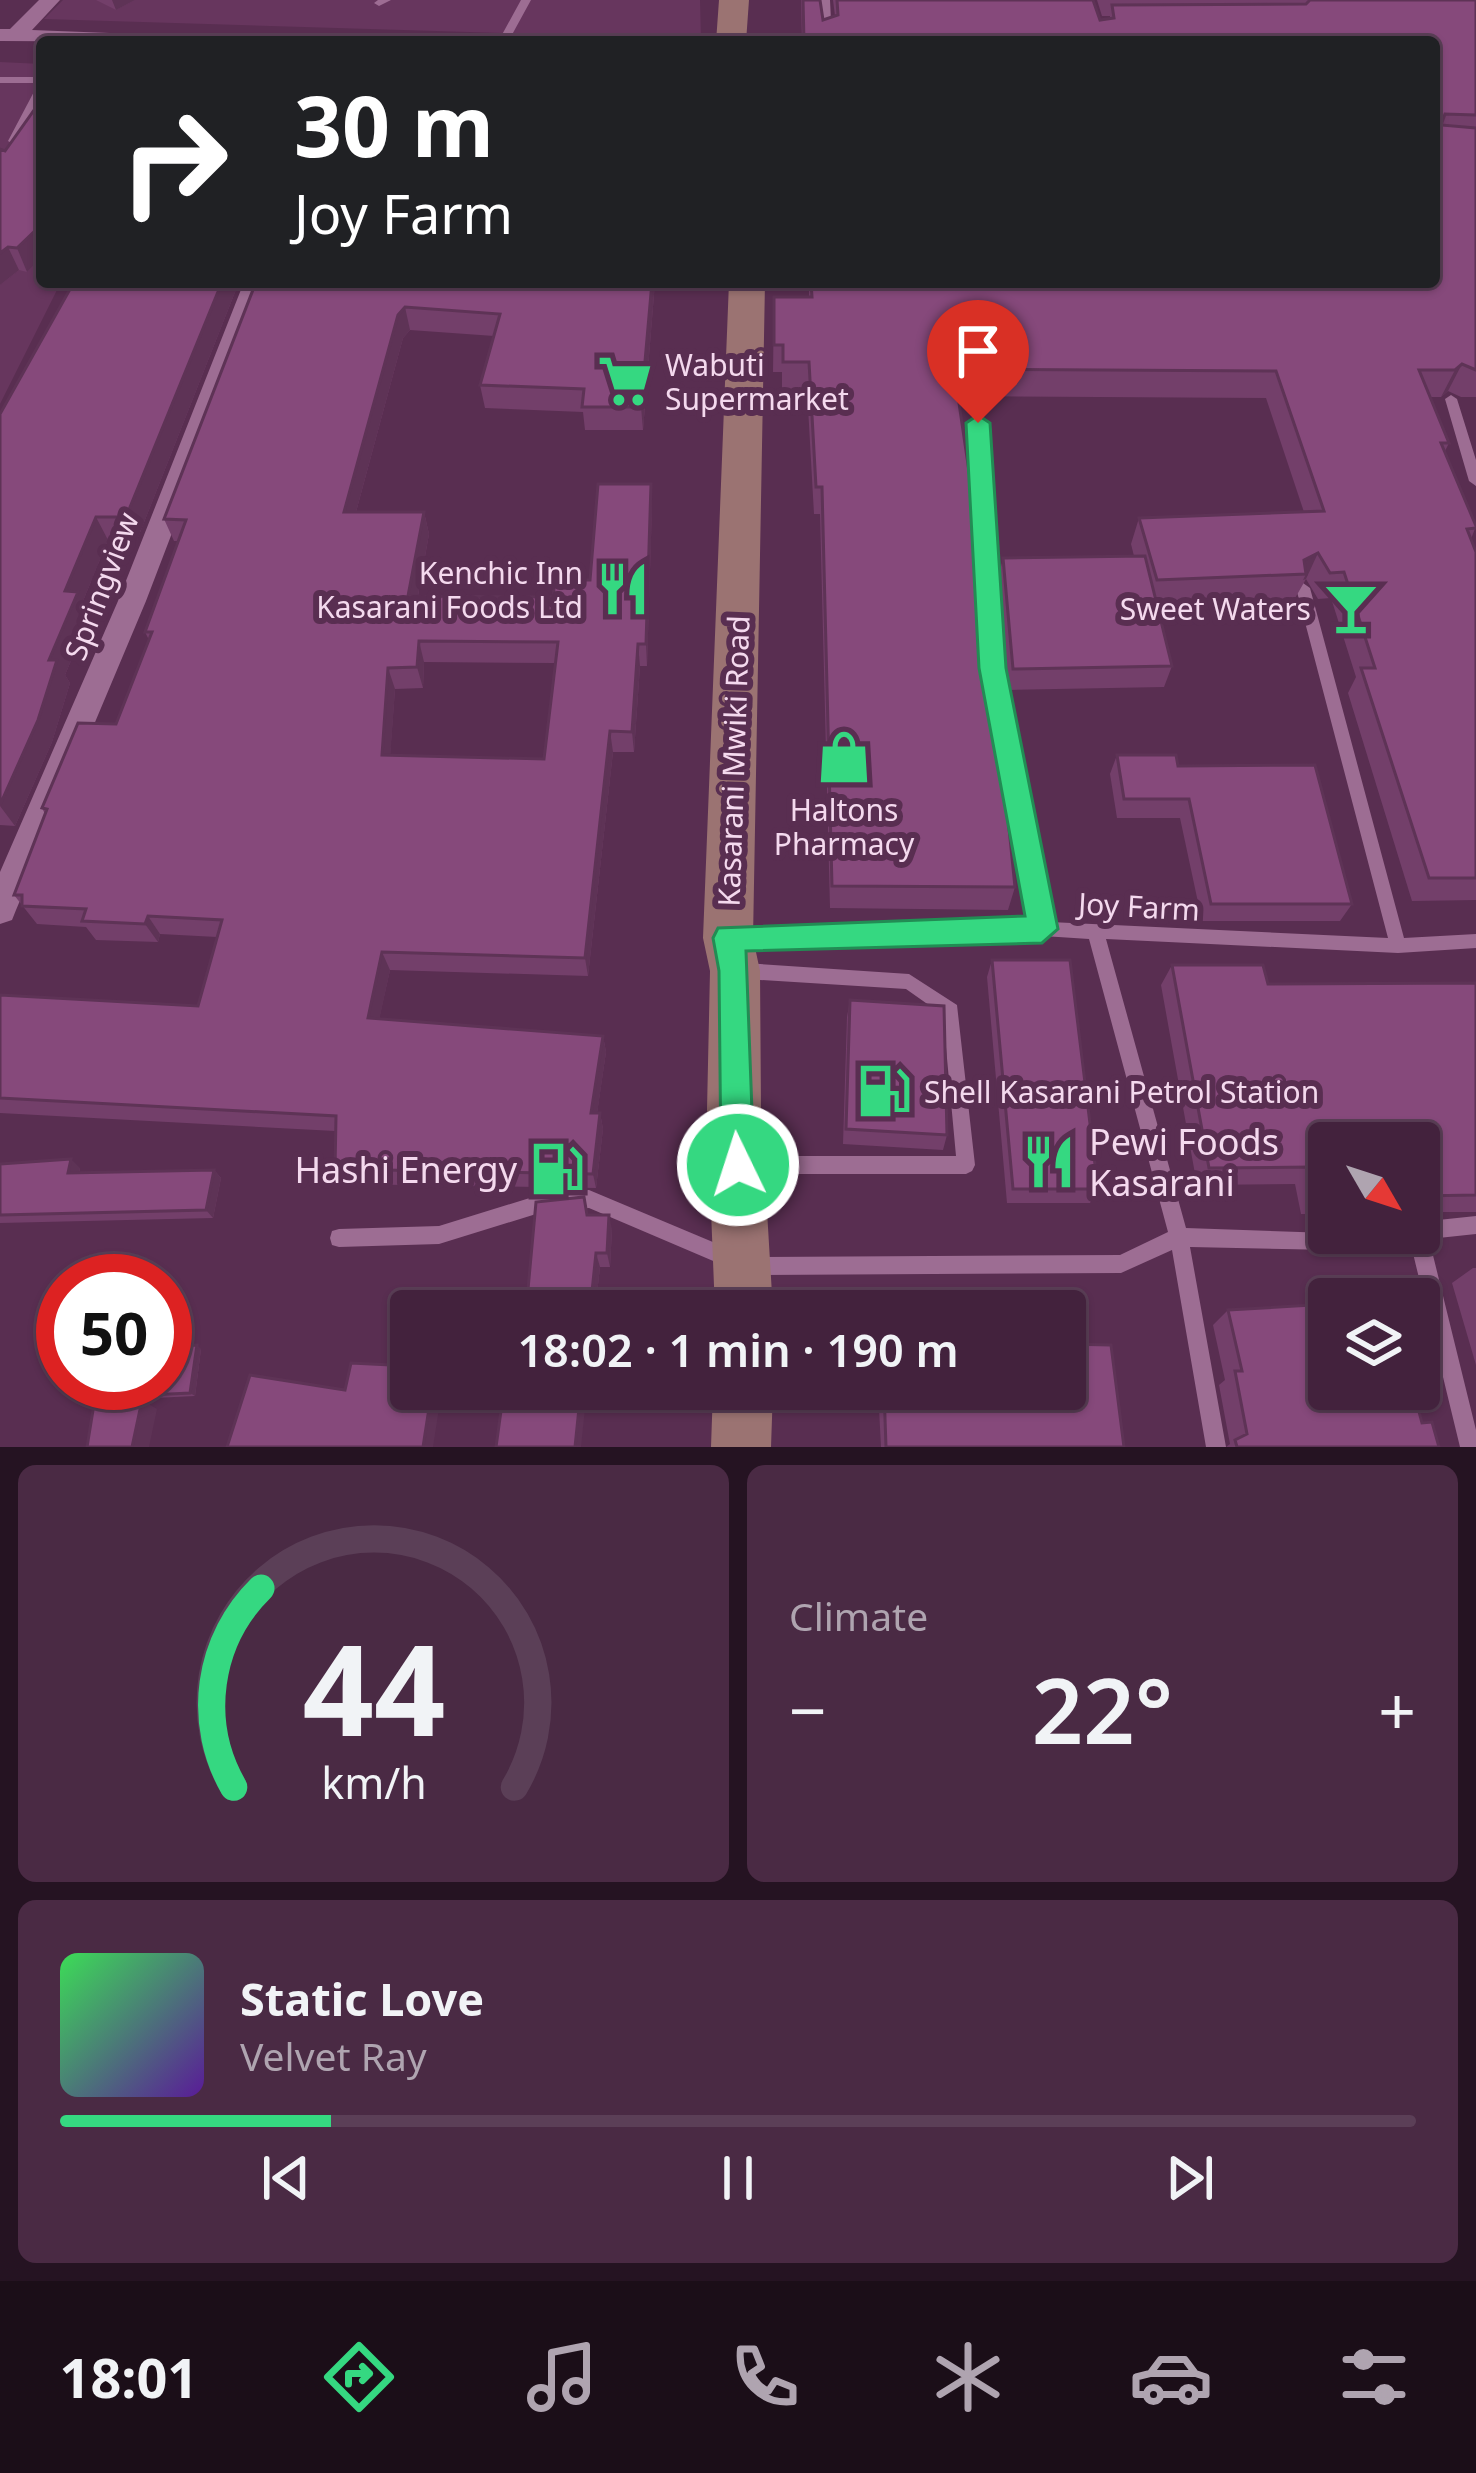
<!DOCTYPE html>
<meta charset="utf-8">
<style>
body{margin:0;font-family:"Noto Sans",sans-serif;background:#4a2a44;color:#f1f3f6;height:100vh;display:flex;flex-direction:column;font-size:45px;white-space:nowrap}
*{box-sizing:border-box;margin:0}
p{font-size:39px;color:#afa4b0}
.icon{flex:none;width:66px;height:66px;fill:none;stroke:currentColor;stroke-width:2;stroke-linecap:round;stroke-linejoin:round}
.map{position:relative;height:1447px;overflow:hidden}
.drawer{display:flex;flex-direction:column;gap:18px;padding:18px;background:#251322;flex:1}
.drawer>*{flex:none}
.guide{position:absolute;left:36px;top:36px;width:1404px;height:252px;border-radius:12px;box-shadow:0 3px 9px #0004,0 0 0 3px #5b3f57;background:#202124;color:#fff;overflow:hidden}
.needle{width:78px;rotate:129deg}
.controls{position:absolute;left:1308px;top:1122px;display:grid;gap:24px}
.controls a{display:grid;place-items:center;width:132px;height:132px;border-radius:12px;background:#43223d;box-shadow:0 3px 9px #0004,0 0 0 3px #5b3f57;font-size:60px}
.speed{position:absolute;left:36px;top:1254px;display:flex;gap:24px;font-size:60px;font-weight:700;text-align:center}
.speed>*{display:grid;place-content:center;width:156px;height:156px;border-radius:50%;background:#43223d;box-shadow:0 3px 9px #0004,0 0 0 3px #5b3f57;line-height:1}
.speed .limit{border:18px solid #d22;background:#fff;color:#111}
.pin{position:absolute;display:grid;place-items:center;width:102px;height:102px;color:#fff;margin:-123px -51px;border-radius:50% 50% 50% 0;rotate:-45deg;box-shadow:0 0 12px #0007}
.pin .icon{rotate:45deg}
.me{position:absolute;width:132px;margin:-66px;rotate:356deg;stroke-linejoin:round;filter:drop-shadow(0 0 9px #0008)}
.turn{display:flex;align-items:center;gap:42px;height:252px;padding:0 60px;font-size:54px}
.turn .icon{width:156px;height:156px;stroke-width:2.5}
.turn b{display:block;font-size:84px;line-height:102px}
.big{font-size:90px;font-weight:600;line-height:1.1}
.drawer .tile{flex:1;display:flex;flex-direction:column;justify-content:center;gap:18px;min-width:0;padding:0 42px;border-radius:18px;background:#4a2a44}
.drawer .dial{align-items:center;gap:0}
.dial svg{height:312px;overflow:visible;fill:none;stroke:#5b3f57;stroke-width:7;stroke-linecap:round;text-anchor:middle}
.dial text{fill:#f1f3f6;stroke:none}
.song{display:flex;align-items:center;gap:36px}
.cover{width:144px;height:144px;border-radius:18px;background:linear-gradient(135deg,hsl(130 70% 55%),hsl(270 70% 35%))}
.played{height:12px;border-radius:6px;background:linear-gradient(90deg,#35d881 20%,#5b3f57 20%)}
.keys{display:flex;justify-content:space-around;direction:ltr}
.heat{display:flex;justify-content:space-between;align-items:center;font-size:66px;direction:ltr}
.drawer .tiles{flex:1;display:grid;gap:18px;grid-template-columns:1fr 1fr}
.tile:last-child{grid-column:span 2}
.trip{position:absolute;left:390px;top:1290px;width:696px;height:120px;border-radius:12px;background:#43223d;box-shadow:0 3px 9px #0004,0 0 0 3px #5b3f57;font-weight:600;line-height:120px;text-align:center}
.tabs{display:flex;height:192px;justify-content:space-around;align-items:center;background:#1b0e18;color:#afa4b0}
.tabs .icon{width:84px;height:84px}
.tabs .selected{color:#35d881}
.tabs b{font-size:54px;color:#f1f3f6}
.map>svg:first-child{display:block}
.built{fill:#67365e}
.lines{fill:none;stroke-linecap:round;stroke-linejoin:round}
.service{fill:#9d6d93;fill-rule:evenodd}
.minor{fill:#9d6d93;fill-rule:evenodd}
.secondary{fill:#9b7372;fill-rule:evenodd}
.wall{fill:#733f6a;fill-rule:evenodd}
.shaded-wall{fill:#5e3356}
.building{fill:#86497b;stroke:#5e3356;stroke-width:3;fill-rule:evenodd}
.route{fill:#35d881;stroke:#228c54;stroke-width:3}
.labels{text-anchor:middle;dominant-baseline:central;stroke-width:12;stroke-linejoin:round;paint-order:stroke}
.poi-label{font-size:30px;fill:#f4d9ee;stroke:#592e51;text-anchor:start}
.street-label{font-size:30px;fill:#f4d9ee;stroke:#592e51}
.near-poi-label{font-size:36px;fill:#f4d9ee;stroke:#592e51;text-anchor:start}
</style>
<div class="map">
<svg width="1476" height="1447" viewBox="0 0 1476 1447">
<rect width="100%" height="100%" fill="#592e51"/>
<!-- built -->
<path class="built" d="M63 0H700L701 39 44 19Z
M0 62 42 64V282H61L0 404Z"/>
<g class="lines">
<!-- service -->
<path class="service" d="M378 0H391L379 6 374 3Z
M521 0H531L508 42H498Z
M820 0H830L832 42H822Z
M0 77H42V96L18 141 13 144 8 141 37 86 41 83H0Z
M1451 395 1457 399 1476 460V486L1469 481 1445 399Z
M978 419 984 423 999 668 1050 922 1388 938 1296 588 1303 583 1310 588 1404 938 1476 934V948L1398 953 1106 939 1186 1228 1329 1233H1419V1222L1476 1216V1234L1429 1239 1476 1430V1447H1460L1410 1241 1332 1250 1190 1247 1226 1447H1206L1172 1250 1121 1273 755 1275 748 1273 746 1266 748 1259 755 1257 1120 1255 1168 1232 1089 939 1043 936 736 945 730 943 728 938 730 933 736 931 1033 922 985 668 972 423Z
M744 963 909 974 957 1005 975 1165 972 1171 966 1174H744L738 1171 735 1165 738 1159 744 1156H956L943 1015 906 989 744 979 738 976 736 971 738 966Z
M589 1190 739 1253 741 1260 739 1267 732 1269 589 1208 549 1210 439 1244 339 1247 332 1245 330 1238 332 1231 339 1229 439 1226 549 1192Z"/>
<!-- minor -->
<path class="minor" d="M39 0H60L32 30 187 36 197 42 0 41V29H10Z
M244 282H268L146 601 16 910 12 920 0 924V872L118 601Z"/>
<!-- secondary -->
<path class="secondary" d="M719 0H749L746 42H716Z
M729 282H765L753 938 760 971 761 1110 773 1311H715L707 1110 710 971 703 938Z
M713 1389H773L771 1447H711Z"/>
</g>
<!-- wall -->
<path class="wall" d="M96 0H135L116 10Z
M801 0H820L823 20 835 16 833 0H1093L1100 20 1110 19V16H1102L1097 0H1476V397H1461L1448 391 1441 397H1430L1449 443 1445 451 1476 526 1471 539 1476 552V900L1412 901 1348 693 1356 677 1331 598 1318 599 1306 579 1294 600 1157 605 1172 666 1164 687 1008 690 998 580 1003 558 1134 556 1131 544 1139 518 1304 512 1266 398 958 396 1015 887 1008 910 830 908 820 514H814L807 389H782V372H773L774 297H809V282H1434V42H802Z
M42 107V257L27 272 19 270 0 285 5 151Z
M74 282H239L137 540H108L83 601 90 615 65 675 70 683 52 742 15 826 0 825V414Z
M256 282H655L643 430H585L583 412 485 408 480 385 494 336 410 330 403 338 356 512H424L429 534 418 596 553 597 590 580 652 506 647 666H640L634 752H613L588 976 390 970 379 1019 603 1036 606 1052 597 1113H600L603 1129 596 1188 344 1184 335 1169V1131L0 1113V995L198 1006 217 937 160 934 158 942 96 940 86 927 37 924 14 895 45 814 42 808 116 724 149 640 145 632 178 541H174L164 519ZM424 662 556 663 544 759 390 755 395 689 423 688Z
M1117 755 1178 766 1352 904 1340 921H1202L1180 818H1117L1110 774Z
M992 960 1098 1189 1090 1203H1007L987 977Z
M1172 965 1268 984 1476 983V1212H1419V1143H1329V1214H1301L1295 1184 1197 1185 1161 985Z
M850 1000 947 1135 943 1150 843 1144 847 1017Z
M0 1164 80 1168 79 1173 214 1170 221 1178 213 1218 0 1223Z
M589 1215 612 1229 610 1267H600L595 1311Z
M1473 1268H1476V1365L1452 1283Z
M1228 1310 1422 1423 1439 1447H1226L1230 1444 1219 1385 1225 1380 1213 1325Z
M201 1349 195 1396 155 1398 150 1395Z
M878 1389H1065L1124 1447H881Z"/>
<!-- shaded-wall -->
<path class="shaded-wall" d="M112 0H135L116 10Z
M42 224V257L27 272 17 248Z
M8 247 19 270 0 285V253Z
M222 282H239L137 540 126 517Z
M652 282H655L643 430 641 407Z
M405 307 410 330 403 338 350 534 344 512 398 315Z
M1462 364 1448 391 1441 397 1455 370Z
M651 484 652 506 647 666 646 644Z
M424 512 429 534 414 618 408 596Z
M96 517 108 540 83 601 90 615 65 675 70 683 52 742 15 826 0 806 49 660 65 591Z
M1318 553 1306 579 1303 580 1306 574 1304 560Z
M419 641 424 662 423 688 417 667Z
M638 644 640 666 634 752 632 732Z
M388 668 395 689 389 775 382 755Z
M610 731 613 752 588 976 585 958Z
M148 916 160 934 158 942 145 924Z
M382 952 390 970 376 1035 368 1018Z
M603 1036 606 1052 595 1128 591 1113Z
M600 1113 603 1129 596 1188 593 1174Z
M71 1159 80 1168 77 1182 68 1173Z
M214 1170 221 1178 213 1218 206 1210Z
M609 1215 612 1229 610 1267 607 1253Z
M596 1253 600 1267 595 1311H590Z
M197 1345 201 1349 195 1396 190 1393Z
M432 1389H442L433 1447H423Z
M581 1389H587L581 1447H575Z
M142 1400 157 1409 149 1447H132Z"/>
<!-- building -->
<path class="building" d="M803 0H820L823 20 838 15 837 0H1093L1100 20 1114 18 1112 5 1306 4 1310 0H1476V115L1445 114 1441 125 1476 128V370L1462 364 1455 370H1419L1449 443H1441L1476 526V528L1467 529 1476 552V878H1429L1361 668H1375L1344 572 1330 573 1318 553 1304 560 1306 574 1157 580 1139 518 1324 511 1276 371 954 369 981 553 1015 887 832 886 822 487H816L809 362H783V345H774V297H812L811 282H929L937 287 1026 282H1434V42H804Z
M37 106 42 107V224L17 248 8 247 0 253V149L5 151Z
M74 282H222L126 517H96L65 591 78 592 49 660H57L38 720 0 805V414Z
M256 282H652L641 407H582L584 389 480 385 500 314 405 307 398 315 344 512H424L408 596 553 597 555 580H590L598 484H651L646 644H638L632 732 610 731 585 958 382 952 368 1018 603 1036 591 1113H600L593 1174 335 1169 336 1116 0 1098V995L198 1006 222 920 148 916 145 924 82 921 86 909 22 906V895H14L47 809 42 808 78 723 116 724 152 632H145L186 520 164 519ZM419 641 558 642 544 759 382 755 388 668 417 667Z
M1145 556 1172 666 1013 669 1003 558Z
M1117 755H1176L1178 766 1315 765 1352 904H1211L1189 799H1124Z
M992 960H1070L1098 1189H1013Z
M1172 965H1263L1268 984 1476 983V1195L1419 1196V1143H1329V1198H1317L1310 1167 1209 1168Z
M850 1000 944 1006 947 1135 846 1129Z
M71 1159 68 1173 214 1170 206 1210 0 1215V1164Z
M584 1197 587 1215H609L607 1253H596L590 1311H526L536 1202Z
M1329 1304V1389H1413L1422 1423 1432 1422 1439 1447H1237L1235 1440 1247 1434 1235 1371H1242L1228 1310Z
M1065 1344 1111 1345 1124 1447H886L884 1389H1065Z
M197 1345 190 1393 150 1395 152 1383H165V1346Z
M351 1363 411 1366V1389H432L423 1447H227L250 1375 345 1390Z
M504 1389H581L575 1447H496Z
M142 1400 132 1447H87L94 1404Z"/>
<!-- route -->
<path class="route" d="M978 415 990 423 1006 668 1058 929 1042 943 746 951 754 1165 749 1176 738 1181 726 1176 721 1165 719 971 713 938 718 928 1025 916 979 668 966 423Z"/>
<!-- icons -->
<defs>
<symbol id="supermarket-bare" viewBox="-9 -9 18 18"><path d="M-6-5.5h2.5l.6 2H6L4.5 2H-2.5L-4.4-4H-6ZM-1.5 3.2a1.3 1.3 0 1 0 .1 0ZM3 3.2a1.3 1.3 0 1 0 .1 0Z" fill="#35d881" stroke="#592e51" stroke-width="2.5" paint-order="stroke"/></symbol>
<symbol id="restaurant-bare" viewBox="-9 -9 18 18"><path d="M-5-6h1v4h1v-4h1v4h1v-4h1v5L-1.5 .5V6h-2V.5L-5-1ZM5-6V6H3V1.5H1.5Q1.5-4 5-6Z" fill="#35d881" stroke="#592e51" stroke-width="2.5" paint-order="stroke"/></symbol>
<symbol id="bar-bare" viewBox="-9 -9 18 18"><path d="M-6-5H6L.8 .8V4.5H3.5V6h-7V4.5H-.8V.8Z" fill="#35d881" stroke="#592e51" stroke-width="2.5" paint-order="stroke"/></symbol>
<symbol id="shop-bare" viewBox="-9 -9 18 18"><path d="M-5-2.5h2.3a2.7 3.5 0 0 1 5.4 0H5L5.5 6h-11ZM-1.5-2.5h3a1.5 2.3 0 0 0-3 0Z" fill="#35d881" stroke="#592e51" stroke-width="2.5" paint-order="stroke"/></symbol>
<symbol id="fuel-bare" viewBox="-9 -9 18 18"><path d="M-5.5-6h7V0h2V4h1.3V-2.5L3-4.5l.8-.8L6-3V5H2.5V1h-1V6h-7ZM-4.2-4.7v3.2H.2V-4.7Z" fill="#35d881" stroke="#592e51" stroke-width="2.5" paint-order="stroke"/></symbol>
</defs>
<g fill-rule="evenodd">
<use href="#supermarket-bare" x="587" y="343" width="76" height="76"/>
<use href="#restaurant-bare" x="585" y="551" width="76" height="76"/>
<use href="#bar-bare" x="1313" y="570" width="76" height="76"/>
<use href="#shop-bare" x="806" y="719" width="76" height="76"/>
<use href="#fuel-bare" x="846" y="1053" width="76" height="76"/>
<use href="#restaurant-bare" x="1011" y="1124" width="76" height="76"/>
<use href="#fuel-bare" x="519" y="1131" width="76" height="76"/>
</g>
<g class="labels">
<!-- poi labels -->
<g class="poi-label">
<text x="665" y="364">Wabuti<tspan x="665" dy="34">Supermarket</tspan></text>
<text x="583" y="572" text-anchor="end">Kenchic Inn<tspan x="583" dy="34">Kasarani Foods Ltd</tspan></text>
<text x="1311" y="608" text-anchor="end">Sweet Waters</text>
<text x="844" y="809" text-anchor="middle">Haltons<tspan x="844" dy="34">Pharmacy</tspan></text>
<text x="924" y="1091">Shell Kasarani Petrol Station</text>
</g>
<!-- street labels -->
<g class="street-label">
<text transform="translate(101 586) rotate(-69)">Springview</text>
<text transform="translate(733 761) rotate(-88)">Kasarani Mwiki Road</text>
<text transform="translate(1139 906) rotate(3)">Joy Farm</text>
</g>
<!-- near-poi labels -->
<g class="near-poi-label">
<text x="1089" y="1141">Pewi Foods<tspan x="1089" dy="41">Kasarani</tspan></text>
<text x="517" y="1169" text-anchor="end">Hashi Energy</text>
</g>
</g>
</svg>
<div class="controls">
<a><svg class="needle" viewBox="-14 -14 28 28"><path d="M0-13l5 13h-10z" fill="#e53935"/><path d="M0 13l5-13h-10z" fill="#afa4b0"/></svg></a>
<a><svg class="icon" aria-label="layers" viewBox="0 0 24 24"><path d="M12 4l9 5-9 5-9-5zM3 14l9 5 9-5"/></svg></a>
</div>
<div class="speed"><div class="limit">50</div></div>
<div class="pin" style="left:978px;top:423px;background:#d93025"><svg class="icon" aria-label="arrive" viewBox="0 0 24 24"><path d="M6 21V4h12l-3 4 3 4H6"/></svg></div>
<svg class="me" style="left:738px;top:1165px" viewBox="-20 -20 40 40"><circle r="17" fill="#35d881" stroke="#fff" stroke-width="3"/><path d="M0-11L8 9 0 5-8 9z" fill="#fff"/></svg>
<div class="trip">18:02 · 1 min · 190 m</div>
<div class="guide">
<div class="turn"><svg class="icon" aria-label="right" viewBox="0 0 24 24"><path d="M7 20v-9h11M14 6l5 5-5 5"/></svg><div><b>30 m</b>Joy Farm</div></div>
</div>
</div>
<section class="drawer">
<div class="tiles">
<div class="tile dial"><svg viewBox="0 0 100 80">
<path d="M14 69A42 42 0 1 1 86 69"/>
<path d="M14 69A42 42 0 0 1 21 18" stroke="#35d881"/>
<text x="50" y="56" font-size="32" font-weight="700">44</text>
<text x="50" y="72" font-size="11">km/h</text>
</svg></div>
<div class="tile"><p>Climate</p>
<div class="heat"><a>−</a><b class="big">22°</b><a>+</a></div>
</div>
<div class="tile">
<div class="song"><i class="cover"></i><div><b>Static Love</b><p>Velvet Ray</p></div></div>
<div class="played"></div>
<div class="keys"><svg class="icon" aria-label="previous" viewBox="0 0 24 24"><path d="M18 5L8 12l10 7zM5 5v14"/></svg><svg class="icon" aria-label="pause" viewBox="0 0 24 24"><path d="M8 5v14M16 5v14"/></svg><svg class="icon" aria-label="next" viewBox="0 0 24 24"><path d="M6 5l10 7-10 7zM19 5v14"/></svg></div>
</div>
</div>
</section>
<nav class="tabs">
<b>18:01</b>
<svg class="icon selected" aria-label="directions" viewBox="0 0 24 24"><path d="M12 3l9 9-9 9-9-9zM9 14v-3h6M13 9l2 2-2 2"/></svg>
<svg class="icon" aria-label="music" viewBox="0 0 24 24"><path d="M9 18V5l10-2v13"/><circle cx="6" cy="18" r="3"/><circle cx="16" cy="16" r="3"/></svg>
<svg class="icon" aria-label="phone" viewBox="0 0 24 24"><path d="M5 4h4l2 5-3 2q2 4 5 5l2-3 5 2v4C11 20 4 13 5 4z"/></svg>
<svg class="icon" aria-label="climate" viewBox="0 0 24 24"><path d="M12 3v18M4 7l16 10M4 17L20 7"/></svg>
<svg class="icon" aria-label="car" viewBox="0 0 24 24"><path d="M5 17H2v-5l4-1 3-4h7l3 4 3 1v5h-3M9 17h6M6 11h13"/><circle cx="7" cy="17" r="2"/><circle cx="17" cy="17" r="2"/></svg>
<svg class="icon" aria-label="filters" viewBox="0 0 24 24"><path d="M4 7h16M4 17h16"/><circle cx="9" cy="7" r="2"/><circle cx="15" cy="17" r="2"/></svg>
</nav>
